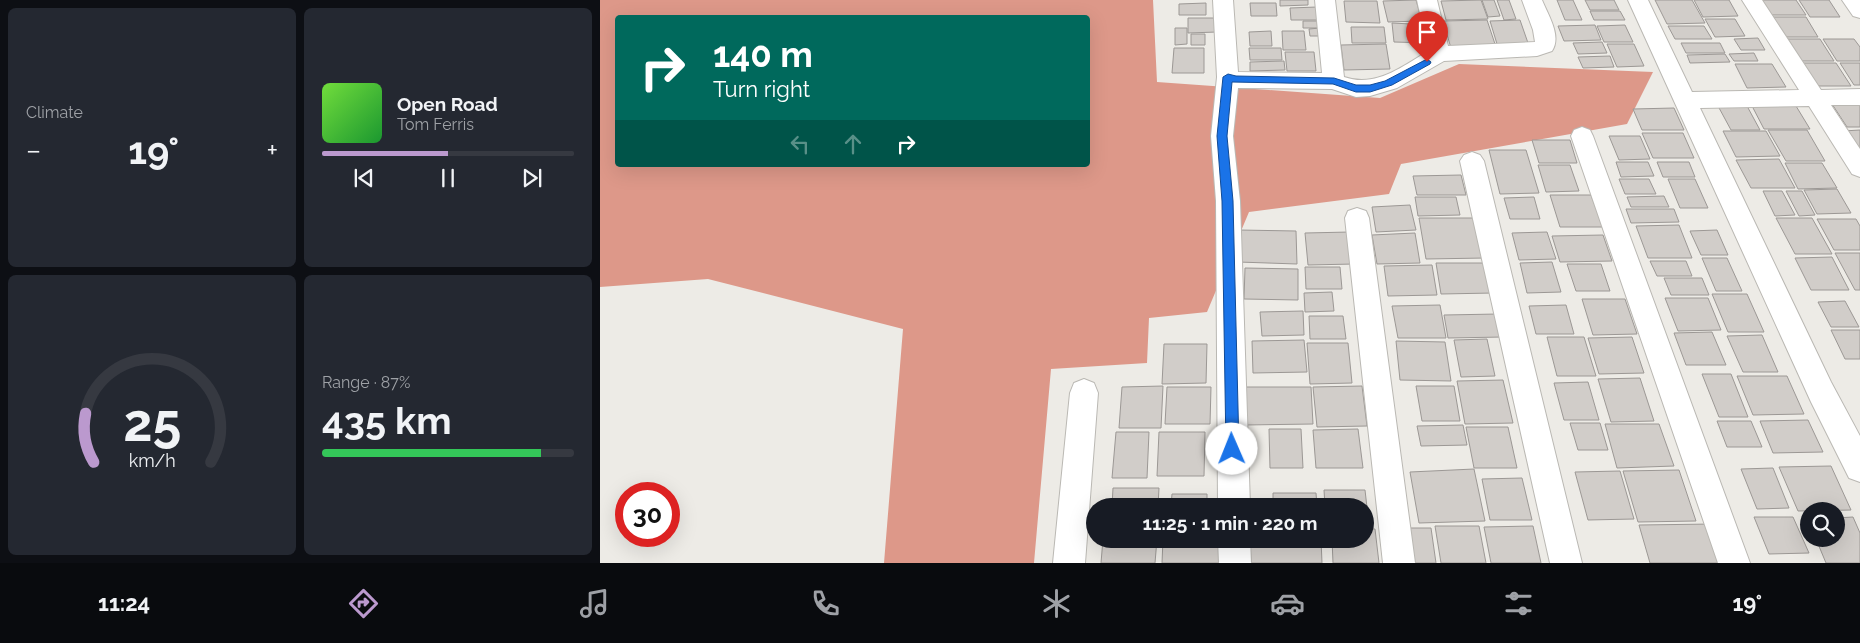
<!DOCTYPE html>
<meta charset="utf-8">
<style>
body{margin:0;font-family:Raleway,sans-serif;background:#242831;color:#f1f3f6;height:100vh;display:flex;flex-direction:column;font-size:19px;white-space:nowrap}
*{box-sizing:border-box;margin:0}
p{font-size:16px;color:#9ea1a6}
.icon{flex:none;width:28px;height:28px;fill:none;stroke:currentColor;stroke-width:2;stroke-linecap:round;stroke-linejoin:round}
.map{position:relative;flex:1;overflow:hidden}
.drawer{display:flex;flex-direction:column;gap:8px;padding:8px;background:#0d0f14;width:600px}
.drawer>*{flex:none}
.banner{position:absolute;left:15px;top:15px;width:475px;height:152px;border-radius:5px;box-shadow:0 5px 20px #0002;background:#00695c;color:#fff;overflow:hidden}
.tools{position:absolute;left:1200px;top:502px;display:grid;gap:10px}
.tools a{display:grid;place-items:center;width:45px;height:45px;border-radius:50%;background:#171b24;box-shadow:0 5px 20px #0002;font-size:25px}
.speed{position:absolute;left:15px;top:482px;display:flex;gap:10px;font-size:25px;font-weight:700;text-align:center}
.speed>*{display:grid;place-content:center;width:65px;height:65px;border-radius:50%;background:#171b24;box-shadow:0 5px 20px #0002;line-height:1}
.speed .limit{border:8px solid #d22;background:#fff;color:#111}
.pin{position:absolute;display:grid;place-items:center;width:42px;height:42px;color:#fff;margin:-51px -21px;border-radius:50% 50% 50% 0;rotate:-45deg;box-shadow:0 0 5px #0007}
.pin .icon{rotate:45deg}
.me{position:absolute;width:55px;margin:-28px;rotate:359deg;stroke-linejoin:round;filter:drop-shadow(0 0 4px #0008)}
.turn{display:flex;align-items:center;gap:18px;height:105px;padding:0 15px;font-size:22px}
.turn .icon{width:65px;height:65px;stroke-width:2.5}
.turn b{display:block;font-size:35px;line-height:42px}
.lanes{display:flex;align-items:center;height:48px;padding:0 15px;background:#0003;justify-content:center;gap:25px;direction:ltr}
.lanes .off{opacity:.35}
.big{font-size:38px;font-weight:700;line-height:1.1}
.drawer .tile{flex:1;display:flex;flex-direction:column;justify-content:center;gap:8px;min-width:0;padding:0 18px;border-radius:8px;background:#242831}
.drawer .dial{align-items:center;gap:0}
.dial svg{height:130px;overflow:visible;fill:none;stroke:#363941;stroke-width:7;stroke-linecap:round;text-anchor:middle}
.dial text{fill:#f1f3f6;stroke:none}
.song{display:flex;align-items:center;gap:15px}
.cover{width:60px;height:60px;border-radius:8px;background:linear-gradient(135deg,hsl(100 70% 55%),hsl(130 70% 35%))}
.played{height:5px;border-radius:2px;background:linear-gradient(90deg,#bb99ce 50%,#363941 50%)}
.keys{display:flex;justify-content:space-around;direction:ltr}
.heat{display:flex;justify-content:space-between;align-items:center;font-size:28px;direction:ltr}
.charge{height:8px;border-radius:4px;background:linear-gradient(90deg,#34c759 87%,#363941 0)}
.drawer .tiles{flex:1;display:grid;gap:8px;grid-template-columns:repeat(2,1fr)}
.trip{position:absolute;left:486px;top:498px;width:288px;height:50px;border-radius:25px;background:#171b24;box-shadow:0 5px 20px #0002;font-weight:700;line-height:50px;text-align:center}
.tab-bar{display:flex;height:80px;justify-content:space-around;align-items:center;background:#090b0e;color:#9ea1a6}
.tab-bar .icon{width:35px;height:35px}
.tab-bar .current{color:#bb99ce}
.tab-bar b{font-size:22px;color:#f1f3f6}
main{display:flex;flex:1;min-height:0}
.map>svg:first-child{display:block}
.forest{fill:#dd9889;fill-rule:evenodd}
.building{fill:#d1cdc9;stroke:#9c9895}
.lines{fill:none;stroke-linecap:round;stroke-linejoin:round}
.street-casing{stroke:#bab8b3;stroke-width:2}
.street{fill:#fff;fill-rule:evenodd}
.route{fill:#1a73e8;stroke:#114b97}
</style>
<main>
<section class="drawer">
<div class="tiles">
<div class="tile"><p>Climate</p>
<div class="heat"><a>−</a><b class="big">19°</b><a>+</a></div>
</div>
<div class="tile">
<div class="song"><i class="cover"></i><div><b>Open Road</b><p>Tom Ferris</p></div></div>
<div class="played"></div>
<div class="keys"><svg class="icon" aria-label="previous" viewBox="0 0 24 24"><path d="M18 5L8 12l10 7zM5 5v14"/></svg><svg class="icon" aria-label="pause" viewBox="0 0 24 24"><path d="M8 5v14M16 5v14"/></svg><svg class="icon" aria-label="next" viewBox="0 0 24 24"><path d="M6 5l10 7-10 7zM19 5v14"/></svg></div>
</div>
<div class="tile dial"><svg viewBox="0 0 100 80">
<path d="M14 69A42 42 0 1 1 86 69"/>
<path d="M14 69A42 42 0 0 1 9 39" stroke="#bb99ce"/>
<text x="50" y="56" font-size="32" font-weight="700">25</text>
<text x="50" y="72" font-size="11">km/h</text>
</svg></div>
<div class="tile"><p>Range · 87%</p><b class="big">435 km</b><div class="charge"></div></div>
</div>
</section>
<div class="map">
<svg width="1260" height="563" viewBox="0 0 1260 563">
<rect width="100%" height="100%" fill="#edebe6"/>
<!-- forest -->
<path class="forest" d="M0 0H553L557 82 780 98 859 64 1053 72 1027 124 801 164 789 194 649 212 607 312 549 318 547 363 451 369 434 563H284L303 329 108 279 0 287ZM18 18H488V165H18Z"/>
<!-- building -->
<path class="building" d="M680 0H708V5L680 6Z
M816 0 822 21 788 22 783 1Z
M881 0 888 19 846 20 841 1Z
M882 0H894L900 16 888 17Z
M897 0H909L916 19 904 20Z
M957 0H973L982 20H965Z
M985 0H1014L1019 10H990Z
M1055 0H1092L1105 23 1067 24Z
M1094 0H1129L1138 16 1103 17Z
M1150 0H1196L1206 15H1158Z
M1199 0H1229L1240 17H1210Z
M744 1H777L780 23 746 22Z
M606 3V15H579V4Z
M650 3H676L677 16H651Z
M717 7 719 20H691L690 8Z
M990 11H1020L1025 20H994Z
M1165 17H1206L1218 37H1176Z
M588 18H617V32L588 33Z
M1105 19H1135L1145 36 1115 37Z
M887 20 896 47 851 48 843 21Z
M920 20 928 43 897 44 890 21Z
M703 21H718L719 28H703Z
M792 23 830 25 832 43 794 42Z
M995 25 1001 40 964 41 958 26Z
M1025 25 1033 42H1004L997 26Z
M1068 26H1104L1112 39H1075Z
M751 27H784L786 43H752Z
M575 28H587V44L575 45Z
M720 28 721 36H710L709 29Z
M671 31 672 46H650L649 32Z
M682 31H704L706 50H683Z
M591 34H605V45H591Z
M1158 38 1165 50H1141L1134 39Z
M1179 39H1220L1234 61H1192Z
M1223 39H1254L1260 47V61H1237Z
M1002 42 1007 53 978 54 973 43Z
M1081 43H1120L1125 53H1086Z
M786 44 790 69 744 70 741 45Z
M1007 44H1034L1044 66 1017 67Z
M574 48H604V73H572Z
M649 48H681L682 60H650Z
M685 52H714L716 71H687Z
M1154 53 1158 61H1134L1129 54Z
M1125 54 1130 62 1090 63 1087 55Z
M1010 56 1014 67 983 68 978 57Z
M684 61 685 70 650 71V62Z
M1189 63H1236L1251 86H1203Z
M1240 63H1260V85H1254Z
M1135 64H1172L1186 87 1147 88Z
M1260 103V127H1247L1232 104Z
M1118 106H1147L1160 130H1131Z
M1152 106H1196L1210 129H1164Z
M1074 108 1084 130H1042L1033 109Z
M1168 130H1207L1225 161H1186Z
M1260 130V157L1243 131Z
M1123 131H1166L1180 156 1136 157Z
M1042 133H1083L1094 158H1053Z
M1009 136H1040L1050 159 1019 160Z
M932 140H970L977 163H939Z
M889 150H926L939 193 900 194Z
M1179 159 1195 188H1151L1136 160Z
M1016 162H1048L1054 176 1021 177Z
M1057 162H1089L1095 177H1063Z
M1185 163H1222L1237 188 1198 189Z
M938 165H970L979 191 946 192Z
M861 175 866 195H817L813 176Z
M1019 179H1049L1056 194H1025Z
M1068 179H1095L1108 208H1080Z
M1237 189 1251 213 1217 214 1204 190Z
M1163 191H1182L1195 215 1175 216Z
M1186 191H1202L1215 215 1199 216Z
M950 195H991L1003 227H960Z
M1064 196 1069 207H1031L1027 197Z
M815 197H856L860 215 818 216Z
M934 197 940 219H910L904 198Z
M810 205 816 230 776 232 772 207Z
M1026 209H1074L1079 222 1031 223Z
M819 218H875L885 258 826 259Z
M1176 218H1212L1232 254H1195Z
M1217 219H1256L1260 226V250H1234Z
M1079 225 1092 258H1048L1036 226Z
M639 230 696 231 697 264 638 262Z
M1117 230 1128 255H1101L1090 231Z
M750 232 754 264 708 265 705 233Z
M947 232 956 259 919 260 912 233Z
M815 233 820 263 777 264 772 235Z
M1003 235 1012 261 960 262 952 236Z
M1235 253H1260V290H1255Z
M1232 257 1249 290H1211L1195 258Z
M1102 258H1127L1142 291H1116Z
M1050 261H1086L1092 276H1057Z
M952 262 961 292 927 293 920 263Z
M836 263H887L893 293 841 294Z
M967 264H1001L1010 291H976Z
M832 265 837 295 788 296 784 266Z
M705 267H740L742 289H706Z
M645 268 698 269V300L644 299Z
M1064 278H1102L1109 295H1071Z
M732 292 734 311 705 312 704 293Z
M1112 294H1147L1164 332H1128Z
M1065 298H1108L1121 330 1078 331Z
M982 299H1025L1037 334 993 335Z
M1245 301 1259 327H1231L1218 302Z
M840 305 846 338H798L792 306Z
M966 305 974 334H936L929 306Z
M703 311 704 335 662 336 660 312Z
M898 314 903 337 848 338 844 315Z
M709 316H743L746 339H710Z
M1231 330H1260V359H1245Z
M1112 332 1126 365H1086L1074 333Z
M1162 335 1178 372H1143L1127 336Z
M947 337H984L996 376H957Z
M1032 337 1044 373 999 374 988 338Z
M887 339 895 376 861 377 854 340Z
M704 340 707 372 653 373 652 341Z
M796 341 845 342 851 381 800 380Z
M707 343H748L752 383 710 384Z
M564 344H607L606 383 562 384Z
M1102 374H1131L1148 417H1119Z
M1137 376H1187L1204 414 1153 415Z
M1040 378 1054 421 1011 422 998 379Z
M903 380 913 423 865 424 857 381Z
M988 382 999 420H964L954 383Z
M563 386 561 428H519L522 387Z
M762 386 767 426 717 427 713 387Z
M816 386H854L860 421H822Z
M567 387H611L610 424H565Z
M645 387H711L713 424 645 425Z
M1208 420 1223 452 1173 453 1160 421Z
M1117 421H1151L1162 447H1127Z
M970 423H1000L1008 450H978Z
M1005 424H1059L1074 466 1017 468Z
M863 425 867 445 821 446 817 426Z
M866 427H908L917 468H874Z
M669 429H701L703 468H670Z
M758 429 763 468H716L713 430Z
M516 432H549L547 478H512Z
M559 432H605L604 476H557Z
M1231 466 1251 510 1198 511 1179 467Z
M1173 468 1189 508 1157 509 1141 469Z
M874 469 885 521 819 523 810 472Z
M1079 470 1096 521 1038 522 1023 471Z
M1020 471 1034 519 988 520 975 472Z
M922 478 932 520H890L882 479Z
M513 488H559L558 506H512Z
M724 490H765L769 525H765V506H725Z
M673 493H716L717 506H673Z
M572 494H607V506H571Z
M1154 517H1193L1209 553 1169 554Z
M1253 517 1260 533V563H1226L1216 539H1236V518Z
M1113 524 1127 563H1050L1039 525Z
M835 526H879L886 563H841Z
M933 526 941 563H891L884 527Z
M807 528H831L836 563H811Z
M765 529H775L779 563H733L732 539H765Z
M503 539H557L555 563H501Z
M563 539H627V563H562Z
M650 539H721L722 563H651Z"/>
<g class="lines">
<defs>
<path id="street" d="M613 0H633L638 72 722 73 715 0H735L744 77C775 88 802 67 828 51L817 0H837L848 46 935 42 933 30 922 0H942C948 15 962 36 952 51L937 56 844 61 797 88 770 96 756 97 732 89 638 88 633 136 640 201 650 506H618L616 201 611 136 617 77Z
M1028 0H1048L1092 92 1199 90 1142 0H1162L1221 90 1260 89V105H1231L1260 149V177L1252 174 1209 106 1100 108 1231 382 1260 436V482L1249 478 1211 402Z
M1242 0H1260V18L1253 16Z
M982 127 990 130 993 136 1150 563H1118L971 136 974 130Z
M872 152 880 155 884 161 982 563H950L860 161 864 155Z
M757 208 766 211 769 218 815 563H783L745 218 748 211Z
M484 379 494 383 498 393 485 563H453L470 393 474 383Z
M618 539H650L651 563H619Z"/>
</defs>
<!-- street casing -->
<use href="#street" class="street-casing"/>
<!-- street -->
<use href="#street" class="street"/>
</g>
<!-- route -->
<path class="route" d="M827 59 831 62 830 64 792 85 770 92H756L733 84 632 82 627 136 633 201 639 449 637 454 632 455 628 454 626 449 622 201 617 136 623 77 628 74 636 76 734 78 756 85H770L785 81Z"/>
</svg>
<div class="tools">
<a><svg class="icon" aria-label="search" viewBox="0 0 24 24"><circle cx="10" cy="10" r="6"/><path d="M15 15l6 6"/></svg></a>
</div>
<div class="speed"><div class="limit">30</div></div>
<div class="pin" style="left:827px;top:62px;background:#d93025"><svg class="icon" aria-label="arrive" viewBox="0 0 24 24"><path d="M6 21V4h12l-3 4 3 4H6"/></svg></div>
<svg class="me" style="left:632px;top:449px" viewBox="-20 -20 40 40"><circle r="19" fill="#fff"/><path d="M0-13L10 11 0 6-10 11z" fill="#1a73e8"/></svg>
<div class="trip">11:25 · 1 min · 220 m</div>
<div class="banner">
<div class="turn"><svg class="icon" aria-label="right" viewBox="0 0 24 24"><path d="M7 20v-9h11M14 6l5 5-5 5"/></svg><div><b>140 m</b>Turn right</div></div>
<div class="lanes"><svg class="icon off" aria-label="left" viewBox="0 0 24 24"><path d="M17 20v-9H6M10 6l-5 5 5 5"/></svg><svg class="icon off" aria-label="ahead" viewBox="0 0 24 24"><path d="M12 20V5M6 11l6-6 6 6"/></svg><svg class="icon" aria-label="right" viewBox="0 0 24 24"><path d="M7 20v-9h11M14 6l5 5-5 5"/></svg></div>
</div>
</div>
</main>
<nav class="tab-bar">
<b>11:24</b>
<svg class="icon current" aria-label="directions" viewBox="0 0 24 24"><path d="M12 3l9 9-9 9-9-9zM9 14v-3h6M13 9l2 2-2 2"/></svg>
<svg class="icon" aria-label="music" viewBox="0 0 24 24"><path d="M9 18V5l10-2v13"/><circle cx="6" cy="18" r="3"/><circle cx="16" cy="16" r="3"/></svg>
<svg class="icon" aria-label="phone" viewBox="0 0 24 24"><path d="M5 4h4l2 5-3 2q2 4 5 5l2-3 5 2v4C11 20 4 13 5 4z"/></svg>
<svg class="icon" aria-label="climate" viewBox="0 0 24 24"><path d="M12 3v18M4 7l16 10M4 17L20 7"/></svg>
<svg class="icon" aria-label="car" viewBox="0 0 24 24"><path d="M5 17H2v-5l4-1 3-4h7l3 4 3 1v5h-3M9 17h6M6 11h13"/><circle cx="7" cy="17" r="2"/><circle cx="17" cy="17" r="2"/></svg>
<svg class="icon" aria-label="filters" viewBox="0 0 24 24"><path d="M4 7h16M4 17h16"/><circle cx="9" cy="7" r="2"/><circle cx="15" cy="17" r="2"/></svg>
<b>19°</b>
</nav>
